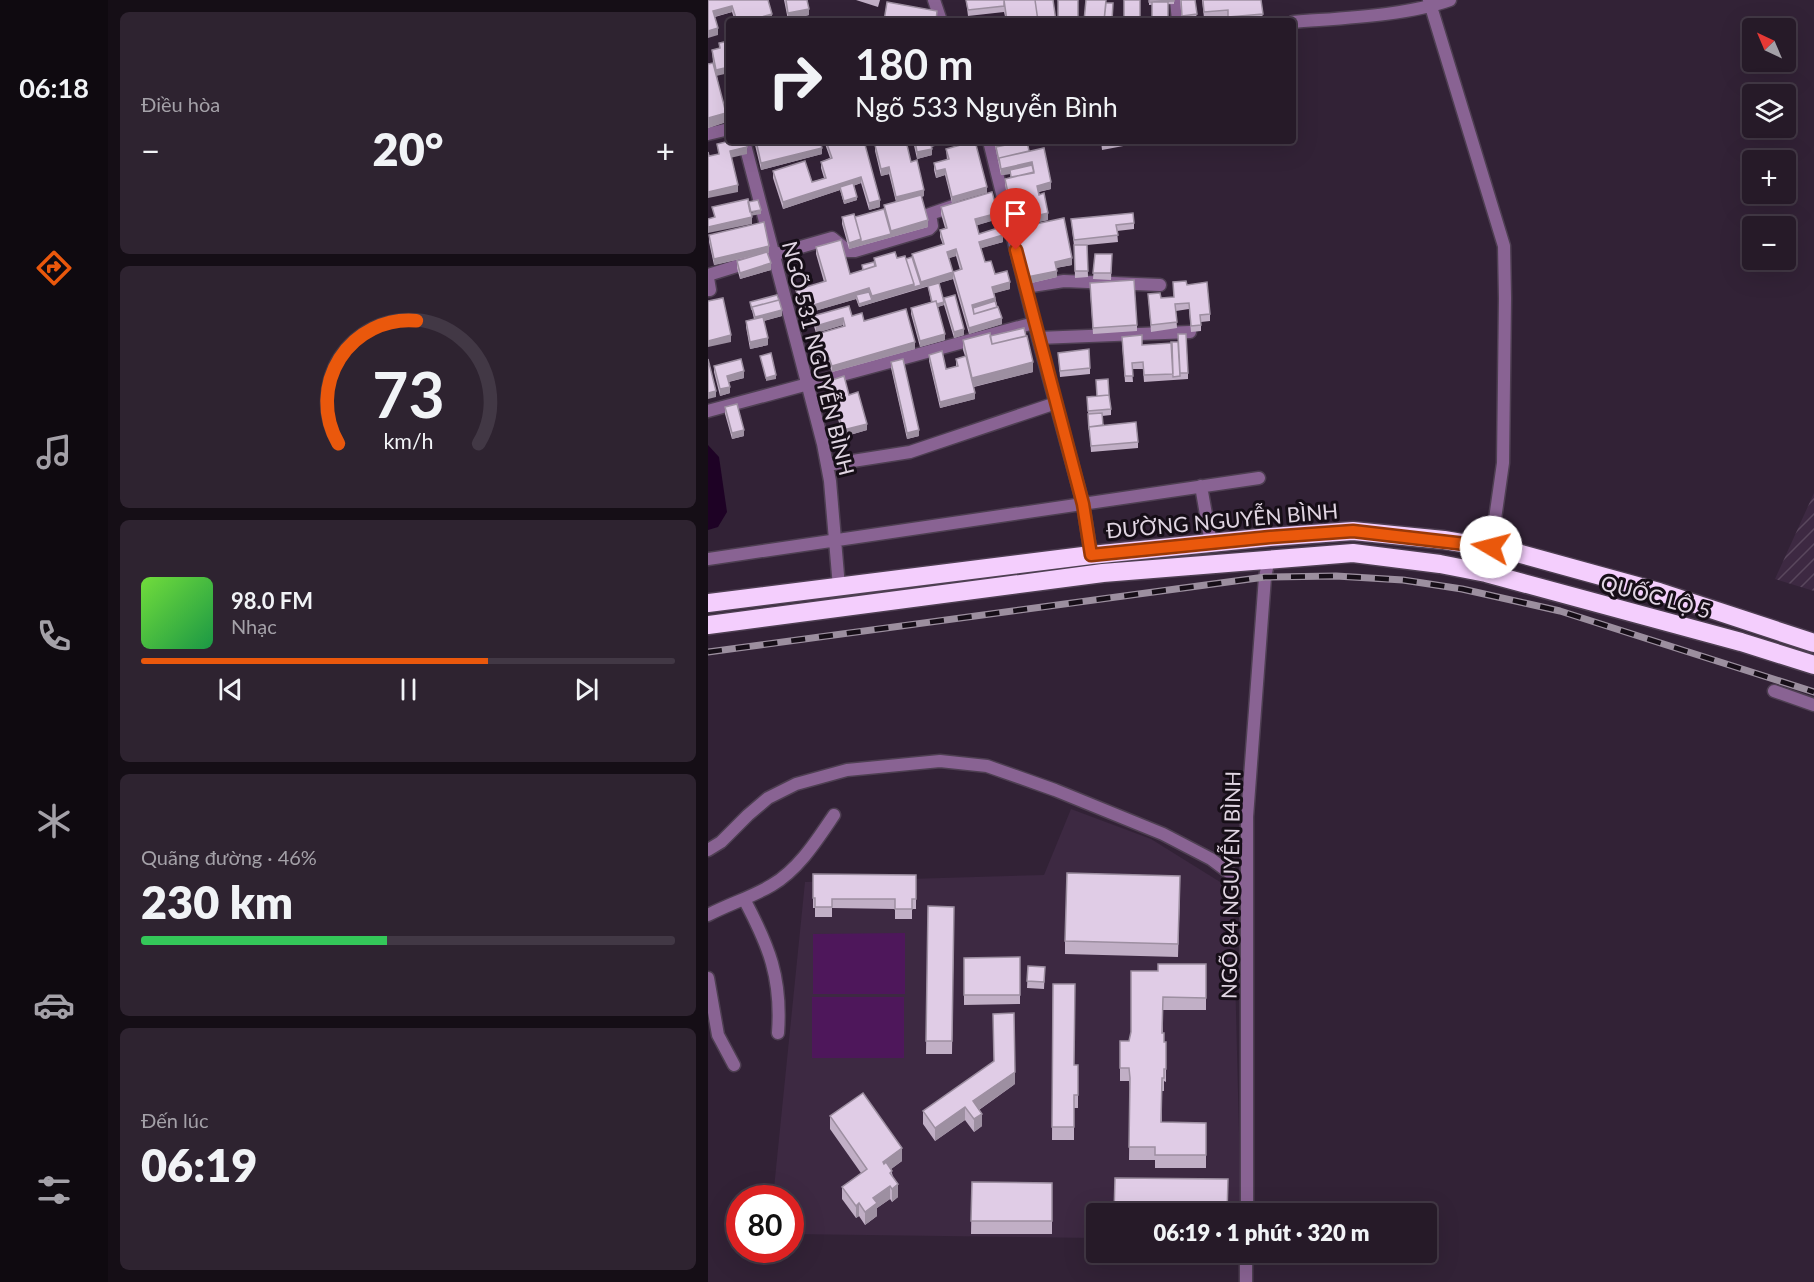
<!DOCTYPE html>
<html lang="vi">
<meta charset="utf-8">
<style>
body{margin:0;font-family:Lato,sans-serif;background:#2e2330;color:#f1f3f6;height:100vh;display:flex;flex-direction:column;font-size:22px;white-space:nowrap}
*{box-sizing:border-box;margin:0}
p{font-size:20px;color:#a4a1a8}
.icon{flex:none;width:33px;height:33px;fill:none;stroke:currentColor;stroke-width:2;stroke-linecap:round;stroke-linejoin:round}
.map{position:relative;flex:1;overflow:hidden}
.sheet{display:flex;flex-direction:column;gap:12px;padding:12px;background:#150e16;width:600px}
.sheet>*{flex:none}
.banner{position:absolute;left:18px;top:18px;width:570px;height:126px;border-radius:6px;box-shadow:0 6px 24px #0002,0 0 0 2px #423845;background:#261a28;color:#f1f3f6;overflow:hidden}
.needle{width:39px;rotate:316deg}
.controls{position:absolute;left:1034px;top:18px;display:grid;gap:12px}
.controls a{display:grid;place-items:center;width:54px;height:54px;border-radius:6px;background:#261a28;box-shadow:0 6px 24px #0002,0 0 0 2px #423845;font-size:30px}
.speed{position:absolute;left:18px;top:1185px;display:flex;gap:12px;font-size:30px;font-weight:700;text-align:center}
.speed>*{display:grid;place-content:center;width:78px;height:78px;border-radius:50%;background:#261a28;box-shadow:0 6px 24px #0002,0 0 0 2px #423845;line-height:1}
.speed .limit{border:9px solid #d22;background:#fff;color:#111}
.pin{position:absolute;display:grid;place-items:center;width:51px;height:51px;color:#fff;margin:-62px -26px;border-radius:50% 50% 50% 0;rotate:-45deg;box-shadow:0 0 6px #0007}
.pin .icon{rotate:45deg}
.me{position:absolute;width:66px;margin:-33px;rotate:278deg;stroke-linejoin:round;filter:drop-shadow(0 0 4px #0008)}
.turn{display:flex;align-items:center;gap:21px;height:126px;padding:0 30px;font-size:27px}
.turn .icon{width:78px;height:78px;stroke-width:2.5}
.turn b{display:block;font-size:42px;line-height:51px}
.big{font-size:45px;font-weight:800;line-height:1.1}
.sheet .widget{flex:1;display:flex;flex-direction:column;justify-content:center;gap:9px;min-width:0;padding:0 21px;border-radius:9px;background:#2e2330}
.sheet .dial{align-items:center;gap:0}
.dial svg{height:156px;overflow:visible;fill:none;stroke:#423845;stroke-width:7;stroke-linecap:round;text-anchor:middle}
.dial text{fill:#f1f3f6;stroke:none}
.song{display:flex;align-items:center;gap:18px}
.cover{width:72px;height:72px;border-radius:9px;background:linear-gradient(135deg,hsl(100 70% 55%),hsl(140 70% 35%))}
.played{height:6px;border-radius:3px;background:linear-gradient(90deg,#ea580c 65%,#423845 65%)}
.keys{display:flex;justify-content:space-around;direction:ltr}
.heat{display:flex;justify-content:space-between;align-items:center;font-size:33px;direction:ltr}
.charge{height:9px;border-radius:4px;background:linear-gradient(90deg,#34c759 46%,#423845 0)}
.trip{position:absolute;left:378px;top:1203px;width:351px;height:60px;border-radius:6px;background:#261a28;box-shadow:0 6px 24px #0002,0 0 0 2px #423845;font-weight:800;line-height:60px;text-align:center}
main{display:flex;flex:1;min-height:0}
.tab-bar{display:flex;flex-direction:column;width:108px;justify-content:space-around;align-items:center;background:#0f0a10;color:#a4a1a8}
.tab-bar .icon{width:42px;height:42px}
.tab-bar .current{color:#ea580c}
.tab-bar b{font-size:27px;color:#f1f3f6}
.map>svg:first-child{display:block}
.built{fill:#3d2942}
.industrial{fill:url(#industrial-furrows)}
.pitch{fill:#4e175b}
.water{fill:#1e0225}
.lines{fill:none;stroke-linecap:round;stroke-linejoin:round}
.street-casing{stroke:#4e3f52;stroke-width:15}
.highway-casing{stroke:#4e3f52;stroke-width:21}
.street{stroke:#896393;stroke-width:12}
.highway{stroke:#f4cefd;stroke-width:18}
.rail-casing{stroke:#9c8f9f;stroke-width:7}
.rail{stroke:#160e17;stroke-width:4.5;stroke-dasharray:14;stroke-linecap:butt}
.wall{fill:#c1afc6;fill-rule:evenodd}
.shaded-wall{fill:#9d8fa1}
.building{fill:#e0cce6;stroke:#9d8fa1;stroke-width:1.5;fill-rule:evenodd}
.route-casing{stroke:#983908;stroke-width:15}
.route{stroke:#ea580c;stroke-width:10}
.labels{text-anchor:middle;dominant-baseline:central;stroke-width:6;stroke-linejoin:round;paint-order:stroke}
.street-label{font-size:21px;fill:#e0d5e2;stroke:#160e17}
</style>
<main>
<nav class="tab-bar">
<b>06:18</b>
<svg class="icon current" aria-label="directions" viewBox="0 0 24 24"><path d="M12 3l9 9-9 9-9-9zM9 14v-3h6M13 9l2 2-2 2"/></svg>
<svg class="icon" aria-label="music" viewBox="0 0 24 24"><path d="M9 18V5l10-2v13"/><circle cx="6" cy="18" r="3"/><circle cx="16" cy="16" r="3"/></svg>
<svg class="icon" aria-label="phone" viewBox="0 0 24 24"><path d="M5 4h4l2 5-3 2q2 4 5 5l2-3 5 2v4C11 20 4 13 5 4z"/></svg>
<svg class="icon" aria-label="climate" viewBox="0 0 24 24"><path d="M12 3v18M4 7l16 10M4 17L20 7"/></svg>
<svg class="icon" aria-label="car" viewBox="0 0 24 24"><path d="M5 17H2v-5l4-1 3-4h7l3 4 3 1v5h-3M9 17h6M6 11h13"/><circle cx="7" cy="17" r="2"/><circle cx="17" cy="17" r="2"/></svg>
<svg class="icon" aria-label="filters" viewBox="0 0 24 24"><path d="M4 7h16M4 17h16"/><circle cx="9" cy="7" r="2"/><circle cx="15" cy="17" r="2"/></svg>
</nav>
<section class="sheet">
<div class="widget"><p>Điều hòa</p>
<div class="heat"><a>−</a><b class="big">20°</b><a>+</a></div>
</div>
<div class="widget dial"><svg viewBox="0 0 100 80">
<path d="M14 69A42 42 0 1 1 86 69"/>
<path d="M14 69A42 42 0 0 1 54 6" stroke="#ea580c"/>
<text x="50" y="56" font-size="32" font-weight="700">73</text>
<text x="50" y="72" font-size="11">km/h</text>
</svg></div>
<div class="widget">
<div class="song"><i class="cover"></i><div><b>98.0 FM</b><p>Nhạc</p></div></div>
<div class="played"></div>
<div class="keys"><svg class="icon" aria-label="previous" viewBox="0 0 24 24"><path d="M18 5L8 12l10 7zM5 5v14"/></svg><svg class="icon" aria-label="pause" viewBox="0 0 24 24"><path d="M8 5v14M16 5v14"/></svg><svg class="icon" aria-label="next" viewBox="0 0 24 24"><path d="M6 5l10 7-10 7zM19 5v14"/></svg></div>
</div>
<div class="widget"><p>Quãng đường · 46%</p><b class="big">230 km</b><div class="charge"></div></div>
<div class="widget"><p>Đến lúc</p><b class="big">06:19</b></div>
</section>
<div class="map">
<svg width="1106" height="1282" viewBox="0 0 1106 1282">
<defs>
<pattern id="industrial-furrows" width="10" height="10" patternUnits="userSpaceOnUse" patternTransform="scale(1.5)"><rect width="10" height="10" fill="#3d2942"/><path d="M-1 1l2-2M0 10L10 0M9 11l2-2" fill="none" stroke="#59475d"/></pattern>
</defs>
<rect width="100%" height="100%" fill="#322236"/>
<!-- built -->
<path class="built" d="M363 809 443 839 525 890 533 1213 388 1214V1238L83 1234 82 1198H65L97 882 336 875Z"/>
<!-- industrial -->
<path class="industrial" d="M1106 493V591L1067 579Z"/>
<!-- pitch -->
<path class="pitch" d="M197 933V994H105V934Z
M104 997H196V1058H104Z"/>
<!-- water -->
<path class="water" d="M0 445 11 457 19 512 10 527 0 530Z"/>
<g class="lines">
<defs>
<path id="street" d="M226 0 233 21
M468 0 470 21
M721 0 796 246 797 298 795 463 783 547
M585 22C633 18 697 16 742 0
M0 134 21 129
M36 141 115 444 122 481 131 587
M281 141 326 323 375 504 383 555
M61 256 124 238 140 251H147L221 229 224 226 222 214 248 205
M0 275 45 261
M0 278 2 290H0
M317 287 356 281 452 285
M330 338 482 332
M0 411 326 323
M119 465 202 452 348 403
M493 486 503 543
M0 559 551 478
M1066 691 1106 705
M0 850 13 842 40 815 60 798 88 784 139 770 232 761 279 766 347 790 455 834 503 859 539 886
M36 899C61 946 74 978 70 1033
M0 915C21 904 44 897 64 885 91 869 109 840 126 815
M0 978 10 1035 26 1065
M539 1214V817L557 577 561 559
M538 1282V1252"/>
<path id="highway" d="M0 603 383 555 562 537 645 531 736 540 802 551 951 592 1106 643
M0 625 395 573 645 553 732 564 778 573 1033 642 1106 665"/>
</defs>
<!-- street casing -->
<use href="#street" class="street-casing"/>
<!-- highway casing -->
<use href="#highway" class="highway-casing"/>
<!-- street -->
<use href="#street" class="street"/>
<!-- highway -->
<use href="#highway" class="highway"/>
<defs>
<path id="rail" d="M0 652 557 577 628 576 695 580 754 589 852 611 1106 692"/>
</defs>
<!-- rail casing -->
<use href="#rail" class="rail-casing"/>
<!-- rail -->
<use href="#rail" class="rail"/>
</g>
<!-- wall -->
<path class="wall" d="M0 0H60L64 20 27 21 24 12 7 17 10 35Z
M76 0H99L101 15 80 20Z
M148 0H172L170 7Z
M258 0H296L348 21H298L296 12 260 16Z
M370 0V21H350Z
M441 0H466V4L441 5Z
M472 0H487L489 21H474Z
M494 0H553L555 20 520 21V16L496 18Z
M21 41 9 76 18 122 0 128V64L5 63 4 50 11 48V43Z
M46 141H112L114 154 53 170Z
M116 141H156L172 207 161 210 153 183 145 186 149 200 136 204 132 190 75 209 65 178V171L104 182 116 178 113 168V162L122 158Z
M205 141H246L223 147 224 155 209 159Z
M286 141H319L321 151 343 189 331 192 340 220 306 227 297 185V179L303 178 302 174 293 175Z
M393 141H426V144L394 150Z
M167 145 203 162 216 196 213 197 220 227 141 249 134 224V217H147L176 209V205L188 202 181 174 173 176 167 151Z
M238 149 279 187 244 203 237 175 228 178 226 170V163L239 160Z
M233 207 290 219 269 225 271 234 295 242 273 248 277 262 287 274 302 289 286 293 294 324 261 334 245 279 151 307 148 299 93 315 88 297V290L116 282 108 254V247L142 274 154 270V265L166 262V258L198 259 204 257V254L235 245 232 237V230L237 228 233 214ZM248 256 252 270 245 272 240 258Z
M363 219 426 223V229L409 231 410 242 379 245 380 277 367 278 366 246Z
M309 228 364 265 348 268 349 277 319 284 309 234Z
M1 235 61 252 60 253 63 270 32 279 29 268V261L54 254 6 265 1 242Z
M387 254H404L403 280 385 279Z
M465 282 479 285 502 314V321L493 322V331L483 332 481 309 468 311 469 328 443 332 440 294 453 298 466 297Z
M220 286 236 302V298L256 335 246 338 236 305 230 307 237 340 212 347 203 314V308L223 302Z
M382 289 429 325V331L385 334Z
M42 302 74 316 56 321 60 345 42 349 38 327V321L46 319Z
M105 316H144L156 321 207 349 124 372 121 365 109 368 102 343V336L135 327V325L108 333 105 323Z
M282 336 325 372 266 387 267 399 232 408 221 361V355L238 369 248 367V359L257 356 255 350V340Z
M414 343 434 345 480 373V379L436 382 435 369H424L425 382H417Z
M350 353 382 368V374L352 377Z
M183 362 211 436 199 439 183 368Z
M6 366 36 378 21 382 22 393 12 396 6 372Z
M121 381 141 395 159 430 135 437 121 387Z
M379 397 403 409V415L394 416 395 425 430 442V448L383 452Z
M17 407 36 436 24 439 17 414Z
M105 874 208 875V909H204V919H187V909L124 908V917H107V908H105Z
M472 889 470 957 357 954V941Z
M220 906 246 907 244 1054H218Z
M312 957V1004L256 1005V958Z
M498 964V1010H455V1033L456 1042H458V1082L456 1081V1091H454V1122L498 1123V1168H447V1160H421L422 1089 421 1081H412V1068L421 1041 450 971Z
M320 966 337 967 336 989 319 988Z
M345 984 366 1065H370V1108H366V1140H344Z
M307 1084 271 1110 274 1126 266 1132 257 1120 227 1141 215 1124V1111Z
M122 1116 194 1161 183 1169 190 1197 184 1202 182 1199 169 1208V1216L157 1225 151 1216 148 1218 134 1199V1187L153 1173 122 1129Z
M264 1182 344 1183V1234H263Z"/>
<!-- shaded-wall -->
<path class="shaded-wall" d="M24 6V12L5 17V11Z
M101 9V15L80 20V13Z
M64 14V20L39 21Z
M10 28V35L0 38V31Z
M21 67V73L8 76V70Z
M18 113V122L0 128V118Z
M221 141H246L221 147Z
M302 141H319L288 147V144Z
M39 147V154L22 158V151Z
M114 148V154L53 170V163Z
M224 149V155L209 159V152Z
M324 162V169L302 170V174L293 175V169Z
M181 167V174L173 176V169Z
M237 169V175L228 178V171Z
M153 177V183L133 190 132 187V190L75 209V202Z
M343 182V189L329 192V186Z
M30 185V192L0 198V192Z
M279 187V193L244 203V197Z
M216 190V196L188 203V197Z
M149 197V200L136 204V201Z
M172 200V207L161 210V203Z
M53 210V214L42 216V213Z
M290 213V219L267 226V219Z
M340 213V220L306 227V221Z
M44 217V224L0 233V227Z
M220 220V227L141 249V243L153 239 183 234V231Z
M295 235V242L271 249V242Z
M61 246V252L6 265V259Z
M248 249V256L239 259V252Z
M364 258V265L347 268V262Z
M63 263V270L32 279V273Z
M349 271V277L319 284V277Z
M245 272V279L206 290V287L213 285V282Z
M302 282V289L284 294V287Z
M206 284V290L164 303V296Z
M161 288V295H148V299L93 315V309Z
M287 298V304L265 311 264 305Z
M164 300V303L151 307V304Z
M236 302V305L225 308V305Z
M74 310V316L47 323V317Z
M135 318V325L108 333V326Z
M294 318V324L261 334V328Z
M256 329V335L246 338V332Z
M237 334V340L212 347V341Z
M23 335V342L0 347V341Z
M60 338V345L42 349V342Z
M207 342V349L124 372V366Z
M121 358V365L109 368V362Z
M325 362V372L264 387V378Z
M36 371V378L19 382V376Z
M68 375V379L58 381V378Z
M22 387V393L12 396V389Z
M8 391V397L0 399V393Z
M267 393V399L232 408V402Z
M159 424V430L135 437V430Z
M36 430V436L24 439V433Z
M211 430V436L199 439V433Z
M307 1072V1084L265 1114V1101Z
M257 1107V1120L227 1141V1128Z
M274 1114V1126L266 1132V1119Z
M194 1148V1161L175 1175V1162Z
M190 1184V1197L184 1202V1189Z
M182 1186V1199L169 1208V1216L157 1225V1212L165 1198Z
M151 1203V1216L148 1218V1206Z"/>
<!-- building -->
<path class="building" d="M0 0H60L64 14 39 21H29L24 6 5 11 10 28 0 31Z
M78 0H99L101 9 80 13Z
M258 0H296V6L260 10Z
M296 0H327L330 21H299Z
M327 0H345L348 21H330Z
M350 0H370V17H361V21H350Z
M378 0H398L396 21H376Z
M416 0H432V21H416Z
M441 0H466V1L441 2Z
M473 0H487L489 14 474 16Z
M495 0H553L555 14 520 17V10L496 12Z
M179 2 229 11 228 21H210L202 20V21H176Z
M444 2H460V21H444Z
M398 3H405L404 21H396Z
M21 41V67L8 70 4 50 12 48 11 43Z
M5 63 18 113 0 118V64Z
M22 141H38L39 147 22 151 30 185 0 192V152L1 156 11 154 9 144Z
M48 141H112L114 148 53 163Z
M118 141H156L172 200 161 203 153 177 75 202 65 171 97 161 104 182 118 178 113 162 124 158Z
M182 141H198L203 162 209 160 216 190 188 197 181 167 173 169 167 145Z
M207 141H222L224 149 209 152Z
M267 141 279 187 244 197 237 169 228 171 226 163 241 159 238 149Z
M287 141H302L288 144Z
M317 141H319L321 151 291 158V161L288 147Z
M394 141H407L394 143Z
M336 148 343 182 329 186 331 195 336 193 340 213 306 221 297 179 326 172 324 162 293 169 291 158Z
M324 165 326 173 303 177 302 170Z
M145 183 149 197 136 201 132 187Z
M284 192 290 213 267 219 271 234 293 227 295 235 271 242 277 262 283 261 287 274 299 271 302 282 284 287 287 298 264 305 266 314 290 307 294 318 261 328 245 272 213 282 204 254 236 244 232 230 239 228 233 207ZM248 249 254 269 245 272 239 252Z
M213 195 220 220 183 231 176 205Z
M40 199 44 217 0 227V219L7 217 4 207Z
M50 200 53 210 42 212 40 202Z
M176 209 183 234 153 242V239L147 217Z
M425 213 426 223 408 225 410 235 366 240 363 219Z
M146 214 153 239 141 243 134 217Z
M356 218 364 258 347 262 349 271 319 277 309 228Z
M56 222 61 246 6 259 1 235Z
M133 240 142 274 168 266 166 258 187 252 189 258 197 256 206 284 164 296 161 288 93 309 88 290 118 281 108 247Z
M366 245H379L380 271H367Z
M59 252 63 263 32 273 29 261Z
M387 254H404L403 273H385Z
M204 257 213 285 206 287V284L198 259Z
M166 262 167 266 155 270 154 265Z
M426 280 429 325 385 328 382 283Z
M478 281 479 285 499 282 502 314 492 315 493 325 483 326 481 303 467 304 469 322 443 325 440 294 452 293 453 298 466 297 465 282Z
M231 283 236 302 229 304 228 301 224 302 220 286Z
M161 292 164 300 151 304 148 295Z
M69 295 71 300 44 307V310L42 302Z
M247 295 256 329 246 332 236 298Z
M15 298 23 335 0 341V301Z
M71 300 74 310 47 317 44 307Z
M228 301 237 334 212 341 203 308Z
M287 301 289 307 266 314 265 308Z
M141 306 144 316 154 313 156 321 198 309 207 342 124 366 121 358 109 362 102 336 137 326 135 318 108 326 105 316Z
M55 317 60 338 42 342 38 321Z
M316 328 318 336 284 344 282 336Z
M282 333 284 344 319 336 325 362 264 378 255 340Z
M470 334H478L480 373H472Z
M434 335V345L464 343 465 374 436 375 435 362 424 363 425 376H417L414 337Z
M463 342H470L472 376 465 377Z
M381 349 382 368 352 371 350 353Z
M234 351 238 369 250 366 248 359 258 356 267 393 232 402 221 355Z
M63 353 68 375 58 378 52 356Z
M0 359 8 391 0 393Z
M33 359 36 371 19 376 22 387 12 389 6 366Z
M195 359 211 430 199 433 183 362Z
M136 376 141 395 150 392 159 424 135 430 121 381Z
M400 379 401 395 389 396 388 380Z
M401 395 403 409 380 411 379 397Z
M29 404 36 430 24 433 17 407Z
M394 413 395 425 381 427V430L380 414Z
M428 422 430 442 383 446 381 427Z
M359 873 472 876 470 944 357 941Z
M105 874 208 875V899H204V909H187V899H124V907H107V898H105Z
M220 906 246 907 244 1041H218Z
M312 957V995H256V958Z
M450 964H498V998L455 997 454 1033H456V1042H458V1069H456V1078H454L453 1122 498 1123V1155H447V1147H421L422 1078 421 1068H412V1041H421L423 1032V971H450Z
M320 966 337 967 336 982 319 981Z
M345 984H367L366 1065H370V1095H366V1127H344Z
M306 1013 307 1072 265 1101 274 1114 266 1119 257 1107 227 1128 215 1111 286 1061 285 1014Z
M155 1093 194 1148 175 1162 176 1164 178 1162 184 1171 182 1173 190 1184 184 1189 182 1186 165 1198 169 1203 157 1212 151 1203 148 1206 134 1187 159 1169 122 1116Z
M407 1178 520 1179 519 1214H406Z
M264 1182 344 1183V1221H263Z"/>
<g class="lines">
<defs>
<path id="route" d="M308 250 375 504 383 555 562 537 645 531 783 547"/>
</defs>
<!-- route casing -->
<use href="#route" class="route-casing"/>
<!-- route -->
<use href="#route" class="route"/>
</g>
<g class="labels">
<!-- street labels -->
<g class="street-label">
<text transform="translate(111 358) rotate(76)">NGÕ 531 NGUYỄN BÌNH</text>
<text transform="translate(514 520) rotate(-5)">ĐƯỜNG NGUYỄN BÌNH</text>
<text transform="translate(948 596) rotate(15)">QUỐC LỘ 5</text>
<text transform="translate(522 885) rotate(-89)">NGÕ 84 NGUYỄN BÌNH</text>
</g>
</g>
</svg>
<div class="controls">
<a><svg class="needle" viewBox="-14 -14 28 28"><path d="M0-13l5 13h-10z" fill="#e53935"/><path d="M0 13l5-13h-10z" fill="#a4a1a8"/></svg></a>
<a><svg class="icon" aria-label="layers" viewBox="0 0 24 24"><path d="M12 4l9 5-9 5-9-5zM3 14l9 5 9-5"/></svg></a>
<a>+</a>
<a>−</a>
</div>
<div class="speed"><div class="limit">80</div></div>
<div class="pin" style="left:308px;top:250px;background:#d93025"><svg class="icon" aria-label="arrive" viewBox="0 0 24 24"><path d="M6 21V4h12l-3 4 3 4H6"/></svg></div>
<svg class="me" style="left:783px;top:547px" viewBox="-20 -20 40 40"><circle r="19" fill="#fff"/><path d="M0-13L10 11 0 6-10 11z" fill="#ea580c"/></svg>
<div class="trip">06:19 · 1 phút · 320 m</div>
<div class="banner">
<div class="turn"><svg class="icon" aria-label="right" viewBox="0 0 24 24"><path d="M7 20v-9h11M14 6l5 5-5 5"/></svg><div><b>180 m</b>Ngõ 533 Nguyễn Bình</div></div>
</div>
</div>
</main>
